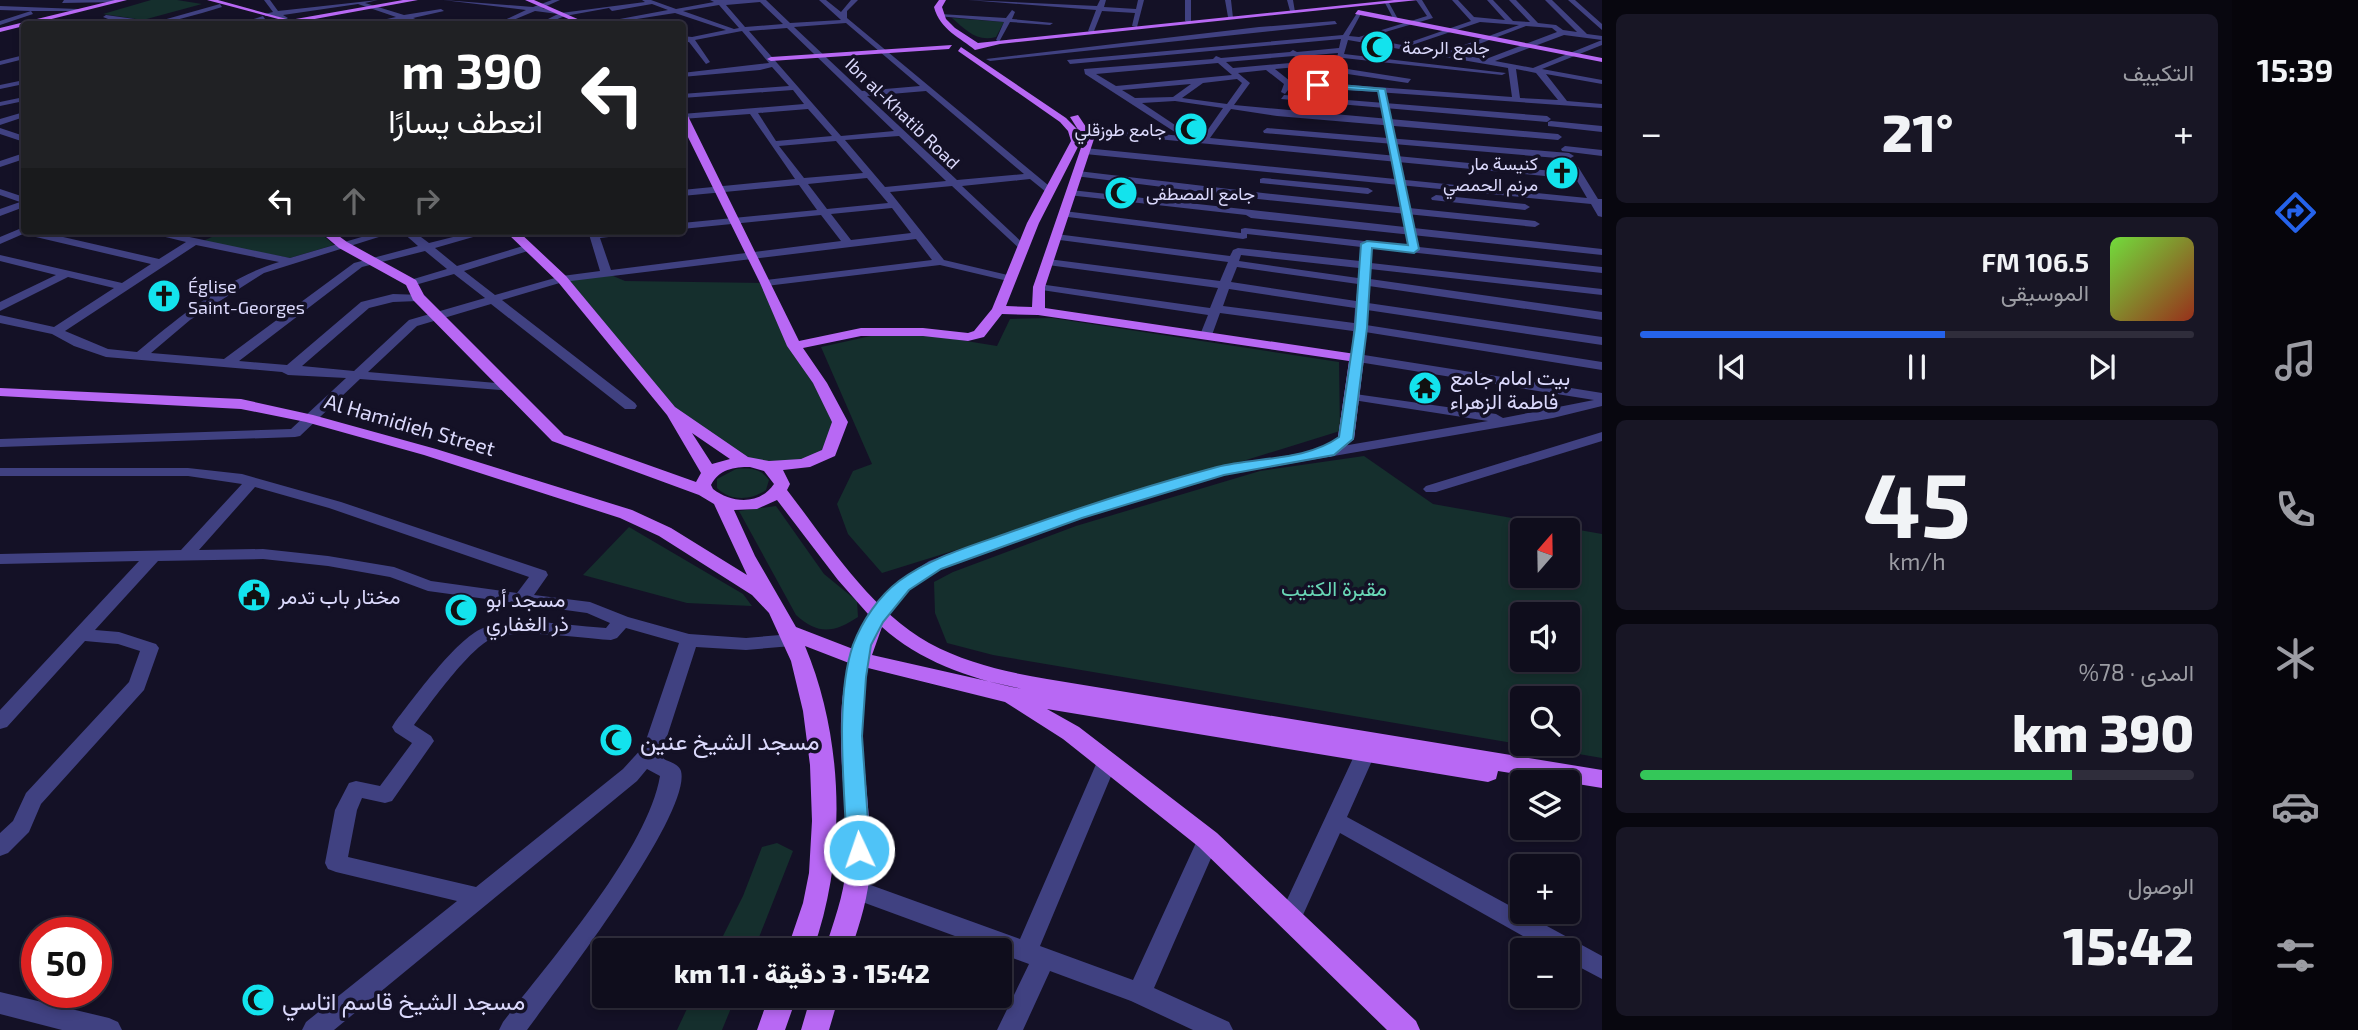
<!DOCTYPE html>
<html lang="ar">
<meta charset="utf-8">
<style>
body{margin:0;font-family:"Exo 2",Vazirmatn,sans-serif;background:#181625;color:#f1f3f6;direction:rtl;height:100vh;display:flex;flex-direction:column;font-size:26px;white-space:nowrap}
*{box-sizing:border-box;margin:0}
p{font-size:23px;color:#9b9ca3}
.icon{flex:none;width:38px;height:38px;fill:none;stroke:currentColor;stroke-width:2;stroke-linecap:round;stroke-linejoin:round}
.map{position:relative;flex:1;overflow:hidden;direction:ltr}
.panel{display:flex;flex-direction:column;gap:14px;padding:14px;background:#08070f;width:630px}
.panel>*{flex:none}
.top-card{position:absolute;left:21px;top:21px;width:665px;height:214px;border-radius:7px;box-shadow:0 4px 10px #0003,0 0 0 2px #2f2d3b;direction:rtl;background:#202124;color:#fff;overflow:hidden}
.needle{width:46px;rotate:20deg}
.controls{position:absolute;left:1510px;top:518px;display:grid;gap:14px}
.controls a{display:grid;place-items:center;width:70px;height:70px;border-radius:7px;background:#0f0d1c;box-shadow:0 4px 10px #0003,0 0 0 2px #2f2d3b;font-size:35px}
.speed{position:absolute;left:21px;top:917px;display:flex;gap:14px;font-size:35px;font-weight:700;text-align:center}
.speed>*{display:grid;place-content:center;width:91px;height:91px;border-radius:50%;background:#0f0d1c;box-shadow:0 4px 10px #0003,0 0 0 2px #2f2d3b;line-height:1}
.speed .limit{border:10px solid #d22;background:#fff;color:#111}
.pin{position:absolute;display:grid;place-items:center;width:60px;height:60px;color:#fff;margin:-30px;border-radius:14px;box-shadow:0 4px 10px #0006}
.me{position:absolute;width:77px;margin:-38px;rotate:357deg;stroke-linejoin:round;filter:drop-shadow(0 0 5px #0008)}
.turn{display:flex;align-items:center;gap:24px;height:147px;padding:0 28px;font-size:32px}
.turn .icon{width:91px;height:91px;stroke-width:2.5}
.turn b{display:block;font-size:49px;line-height:60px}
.lanes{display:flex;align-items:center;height:66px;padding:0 28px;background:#0003;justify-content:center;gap:35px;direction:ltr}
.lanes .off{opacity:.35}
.big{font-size:52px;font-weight:800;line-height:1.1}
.panel .widget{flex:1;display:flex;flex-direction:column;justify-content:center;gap:10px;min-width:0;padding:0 24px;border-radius:10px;background:#181625}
.panel .dial{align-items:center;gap:0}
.dial b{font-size:91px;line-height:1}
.song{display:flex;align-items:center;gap:21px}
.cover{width:84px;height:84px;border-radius:10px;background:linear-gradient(135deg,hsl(100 70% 55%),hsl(10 70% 35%))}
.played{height:7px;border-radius:4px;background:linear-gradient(90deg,#2563eb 55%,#2f2d3b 55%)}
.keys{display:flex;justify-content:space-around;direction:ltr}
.heat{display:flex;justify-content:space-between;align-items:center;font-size:38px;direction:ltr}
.charge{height:10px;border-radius:5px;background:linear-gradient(90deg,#34c759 78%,#2f2d3b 0)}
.trip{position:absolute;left:592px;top:938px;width:420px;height:70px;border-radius:7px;background:#0f0d1c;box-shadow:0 4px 10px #0003,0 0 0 2px #2f2d3b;font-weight:800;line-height:70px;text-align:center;direction:rtl}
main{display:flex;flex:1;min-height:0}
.menu{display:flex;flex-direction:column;width:126px;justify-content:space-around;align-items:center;background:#06050b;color:#9b9ca3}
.menu .icon{width:49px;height:49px}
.menu .on{color:#2563eb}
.menu b{font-size:32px;color:#f1f3f6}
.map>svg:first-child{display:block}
.green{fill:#152f2d;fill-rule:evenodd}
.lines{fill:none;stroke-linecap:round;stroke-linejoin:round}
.minor{fill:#404181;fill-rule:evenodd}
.major{fill:#b868f4;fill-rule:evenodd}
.route{fill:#4fc3f7;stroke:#337fa1;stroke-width:2}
.labels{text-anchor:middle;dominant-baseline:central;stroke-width:7;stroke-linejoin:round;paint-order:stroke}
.far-poi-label{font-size:18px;fill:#dbd9fc;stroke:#141126;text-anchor:start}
.far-street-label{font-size:18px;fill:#dbd9fc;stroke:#141126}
.poi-label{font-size:21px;fill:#dbd9fc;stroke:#141126;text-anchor:start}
.street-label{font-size:21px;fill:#dbd9fc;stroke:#141126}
.park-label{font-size:21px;fill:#69d7b6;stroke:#141126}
.near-poi-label{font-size:24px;fill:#dbd9fc;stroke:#141126;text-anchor:start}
</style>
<main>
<nav class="menu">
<b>15:39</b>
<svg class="icon on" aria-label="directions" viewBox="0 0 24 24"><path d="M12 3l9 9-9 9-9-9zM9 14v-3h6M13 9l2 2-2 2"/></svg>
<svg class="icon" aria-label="music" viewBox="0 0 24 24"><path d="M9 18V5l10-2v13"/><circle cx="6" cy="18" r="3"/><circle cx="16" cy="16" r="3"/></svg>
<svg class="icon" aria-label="phone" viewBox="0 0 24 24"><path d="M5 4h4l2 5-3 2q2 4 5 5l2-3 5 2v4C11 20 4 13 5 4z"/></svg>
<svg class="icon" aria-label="climate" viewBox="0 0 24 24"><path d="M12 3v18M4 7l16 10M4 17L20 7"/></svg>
<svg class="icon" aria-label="car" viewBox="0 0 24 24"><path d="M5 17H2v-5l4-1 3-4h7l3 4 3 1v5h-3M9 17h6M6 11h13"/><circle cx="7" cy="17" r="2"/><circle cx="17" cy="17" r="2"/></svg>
<svg class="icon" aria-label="filters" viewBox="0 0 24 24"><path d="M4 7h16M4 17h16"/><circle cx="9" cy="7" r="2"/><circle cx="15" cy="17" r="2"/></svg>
</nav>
<section class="panel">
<div class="widget"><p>التكييف</p>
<div class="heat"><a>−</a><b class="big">21°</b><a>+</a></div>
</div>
<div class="widget">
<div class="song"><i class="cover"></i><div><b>106.5 FM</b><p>الموسيقى</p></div></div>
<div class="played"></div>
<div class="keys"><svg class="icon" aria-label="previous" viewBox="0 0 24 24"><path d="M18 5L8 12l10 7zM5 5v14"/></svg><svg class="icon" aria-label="pause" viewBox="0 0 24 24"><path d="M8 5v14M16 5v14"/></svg><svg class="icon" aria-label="next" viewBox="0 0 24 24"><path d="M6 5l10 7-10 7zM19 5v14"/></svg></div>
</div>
<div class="widget dial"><b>45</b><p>km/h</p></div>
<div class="widget"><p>المدى · 78%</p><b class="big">390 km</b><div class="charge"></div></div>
<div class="widget"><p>الوصول</p><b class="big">15:42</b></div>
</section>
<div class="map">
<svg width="1602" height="1030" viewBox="0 0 1602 1030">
<rect width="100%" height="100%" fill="#141126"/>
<!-- green -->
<path class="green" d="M151 0H177L202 4 143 20 103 14Z
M952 18 1004 22 996 37C976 42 966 30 952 18Z
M210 231H318L334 245 290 258 201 242 214 236Z
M606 273 625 281 766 283 840 422 829 453 804 464 756 463 670 410 562 279Z
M1052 318 1339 362 1340 431 882 573 848 534 837 504 853 471 872 464 821 347 875 335 935 336 997 346 1010 319Z
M1364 456 1433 504 1602 534V758L993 655 947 643 935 613 934 582 953 572 1076 526 1260 471ZM1522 530H1568V576H1522ZM1568 614V660H1522V614ZM1568 698V744H1522V698Z
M736 469C749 468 761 468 769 480L766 490C752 500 731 502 717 488V479Z
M776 506 824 574 857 601 858 617C834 633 818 635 796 615L739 511Z
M629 527 743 594 752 606 687 603 583 575Z
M777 843 793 851 754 950H716L743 896 762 847Z
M693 996H736L722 1030H677Z"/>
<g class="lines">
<!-- minor -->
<path class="minor" d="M64 0H115L118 2 62 3Z
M264 0H270L278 11 378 0 365 3 404 15 441 9 444 11 413 18 428 24 404 20 364 24 396 17 358 4 283 15 288 18 285 20 275 16H265V14L273 12Z
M443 0 533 7 552 0H560L542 8 561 13 645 2 642 0H651L676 9 714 2 710 0H766L790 23 841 20 819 0H826L841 12 851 0H858L847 11V18L1054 190 1046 192 1030 179 962 186 1026 246V250L1022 251 952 186 890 192 944 260 1012 276 1014 278 1008 281 940 265 766 286 760 283 766 280 932 260 916 239 563 282 502 300 635 403 637 406 635 409H625L491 304 417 326 368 372 508 384 513 385V391L360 379 300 436 295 437 0 447V439L291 429 346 378 288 375 282 372 106 357 74 346 52 334 0 323V315L54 327 114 288 68 277 0 311V302L56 275 0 261V255L122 283 151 264 23 234 0 244V237L24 227V231H37L159 259 186 242 141 231H161L290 258 382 231H398L264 273 190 320 151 353 224 359 354 263 418 246 401 231H413L429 243 477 231H494L435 248 457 266 523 246H531V250L464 271 495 295 562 276 600 271 588 231H639L634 234 600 238 611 270 841 241 821 215 682 229V223L817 210 799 185 682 196V190L795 179 750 114 682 119V114L804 104 793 90 682 98V94L789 86 772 67 760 70 682 77V73L769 63 742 31 695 40 710 62 706 64 689 42 682 43V36L692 37 726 30 675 13 605 24H593L668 10 652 4 612 11 609 8 565 16 545 24H538L558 14 535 11 504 24H496L526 10ZM760 2 783 24 745 27 726 5ZM719 5 739 28 734 29 683 11ZM846 23 920 86 862 91 794 27ZM787 28 894 131 841 136 749 31ZM926 91 1024 174 957 180 867 96ZM808 109 832 136 776 141 758 113ZM899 136 946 181 885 187 845 140ZM836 141 863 173 804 178 779 146ZM867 178 888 203 827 209 808 184ZM892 208 911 233 851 240 831 214ZM196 245 279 262C226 278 179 317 137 352L108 349 65 331ZM425 251 447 269 407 281V285H415L454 274 485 298 409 320 354 371 302 366 369 308 393 302 418 301 424 297 422 295 393 294 361 302 287 365 239 361 362 267Z
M968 0 1097 6 1100 0H1106L1104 7 1136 9 1138 0H1144L1137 27 1132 26 1135 13 1102 11 1094 31 1091 33 1088 31 1096 10Z
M1185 0H1191V21L1188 23 1185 21Z
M1225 0H1231L1233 18 1228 17Z
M1287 0H1293L1295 12 1290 11Z
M1416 0H1422L1433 18 1365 38 1402 45 1471 21 1452 0H1458L1474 17 1505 20 1487 0H1493L1513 21 1530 22 1509 0H1516L1538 23 1556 25 1563 30 1577 32 1545 0H1552L1587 34 1602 36V45L1542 69 1602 80V84L1546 74 1567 101 1602 104V108L1291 86 1285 94 1281 92 1284 84 1266 70 1238 73 1250 83 1234 105 1558 134 1562 137 1558 140 1277 116 1231 109 1210 138 1573 173 1569 167 1574 164 1577 165 1598 199H1602V217L1598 216 1591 204 1085 154 1080 151 1085 148 1587 198 1576 179 1084 132 1080 129 1084 126 1181 136 1085 74 1084 69 1213 59 1216 56 1221 58 1290 52 1293 50 1297 52 1339 48 1341 39 1070 64 1067 60 1343 35 1359 10 1362 12 1349 36 1359 37 1427 16ZM1480 22 1519 25 1445 52 1409 46ZM1526 26 1552 28 1557 32 1486 59 1453 54ZM1564 35 1602 40 1533 68 1495 61ZM1348 40 1508 68 1512 97 1322 83 1325 71 1303 56 1338 53 1334 72 1408 83 1411 79 1341 68 1343 58 1502 75 1506 73 1344 54ZM1294 56 1302 62 1233 68 1226 62ZM1218 63 1232 75 1116 86 1096 74ZM1308 66 1318 74 1315 83 1290 81 1275 69ZM1516 69 1536 73 1558 100 1520 98ZM1237 79 1242 83 1227 104 1182 98 1203 83ZM1191 84 1173 97 1135 98 1122 90ZM1175 101 1223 108 1202 138 1193 137 1142 103Z
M1568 0H1575L1602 24V30Z
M1388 1 1399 21 1394 20 1385 3Z
M220 4 222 7C184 18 141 34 103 17L106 15 156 22Z
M0 6 78 9 81 11H31L33 14 0 25V21L31 11 0 10Z
M1012 10 1015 12 1012 19 1053 23 1050 25 1010 22 999 42 996 40 1004 22 937 16 940 14 1006 18Z
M263 16 265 19 248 24H239Z
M1335 21 1337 24 990 61 986 59 1259 27Z
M24 55V59L0 65V61Z
M24 80V84L0 89V85Z
M1284 95 1547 116 1551 119 1547 122 1281 99Z
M24 97V101L0 106V102Z
M24 112V117L0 125V119Z
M1551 121 1602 126V132L1548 126V122Z
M0 128 24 136V142L0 134Z
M1267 128 1569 153 1574 156 1569 159 1264 133 1263 131Z
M1565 146 1602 150V156L1562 151 1561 149Z
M24 153V159L0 167V161Z
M1078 171 1263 193 1535 221 1540 224 1535 227 1258 199 1075 176 1073 174Z
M1263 178 1368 188 1373 191 1368 194 1260 183V179Z
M0 189 24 197V207L0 216V209L20 202 0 195Z
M1071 190 1602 249V255L1251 218 1246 215 1068 195 1066 193Z
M1436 195 1525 204 1530 207 1525 210 1432 200 1431 198Z
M1064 211 1241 233V229L1245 228 1602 267V273L1372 248 1371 263 1602 289V295L1370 269V279L1602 312V320L1369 286 1368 303 1602 337V345L1367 310 1366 325 1602 362V370L1365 332 1364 355 1602 393V406L1553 418 1223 475 1082 517 941 569 909 590 885 616H873L870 612 873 608 897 582 929 561 1070 511 1221 467 1488 421 1353 400 1346 396 1348 393 1496 414 1503 418 1594 400 1352 361 1353 331 1220 313 1212 335 1206 339 1200 335 1208 315 1035 289 1033 287 1039 284 1210 308 1218 288 1048 265 1042 262 1048 259 1220 281 1228 262 1052 239 1051 237 1056 234 1230 256 1233 250 1238 248 1360 261 1361 247 1247 234V238L1243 239 1060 216 1059 214ZM1241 255 1359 268 1358 278 1239 261ZM1237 267 1358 284 1356 301 1231 282ZM1229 289 1355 308 1354 323 1223 306Z
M1602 432V441L1436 492H1426L1423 489 1426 486Z
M0 468H188L242 474 341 502 546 571 548 575 534 595 590 602 628 617 689 634 746 638 792 634 798 636 801 640 798 644 792 646 746 650 696 647 663 749 664 759C669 762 679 764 681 771 692 814 557 989 527 1030H499L503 1022C551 959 647 851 660 776L647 769 637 781 334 1030H302L306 1022 457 901 336 872 328 869 325 863 335 810 349 783 356 781 380 786 412 743 395 732 392 727 395 722C414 698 456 639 483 628 520 615 568 626 606 628L610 623 587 613 428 591 390 577 328 566 263 559 158 561 95 630 119 632 156 644 159 648 144 690 41 804 29 832 8 853 0 856V833L13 821 26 793 129 682 140 651 118 644 85 641 7 727 0 729V710L139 561 0 564V554L181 550 242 484 188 476H0ZM255 487 329 508 529 577 517 593 431 581 394 567 328 556 263 549 199 550ZM626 628 679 643 644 746 623 769 476 887 348 857 357 810 362 798 385 803 392 801 434 741 431 736 414 725C430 704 470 647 493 638 519 628 581 638 611 640L617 638Z
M1365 746 1372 749 1375 754 1347 817 1602 956V979L1568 961V950H1548L1340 833 1298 926 1290 929 1282 926 1278 919 1355 754 1358 749Z
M1107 754 1114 757 1117 762 1040 946 1133 980 1200 834 1208 831 1216 834 1219 840 1154 988 1229 1022 1233 1030H1193L1131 1001 1050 971 1023 1030H997L1029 964 999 953V950H993L846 896 843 889 846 882 854 879 1020 939 1097 762 1100 757Z
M0 992 109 1018 118 1022 122 1030H62L0 1014Z"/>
<!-- major -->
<path class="major" d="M115 0H127L0 32V28Z
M207 0H218L290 20 403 0H418L293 23Z
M525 0H534L589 24H580Z
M939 0H946L942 7 946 19 955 28 978 43 1394 0H1418L1000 44 975 50C961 38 940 30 934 7Z
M1358 10 1602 58V62L1355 14Z
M952 45 949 49 771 61 767 59 771 57Z
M961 47 1066 118 1078 130 1081 141 1039 223 1006 306 1032 307 1033 287 1084 139 1070 117 1078 115 1094 139 1045 287V308L1362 355 1364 358 1354 439 1335 455 1329 457 1321 452 1338 437 1349 361 1038 315 1002 314 984 337 968 341 923 336H861L803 348 827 383 848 422 835 456 810 467 783 470 790 484 787 490C828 543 869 609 929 643 966 663 1006 672 1047 679L1602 770V788L1498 771 1496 779 1488 782 1047 709 1079 727 1217 833 1416 1021 1420 1030H1387L1199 847 1063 739 1005 702 868 668C853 733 873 801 870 867 869 895 860 923 851 950H825C833 923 844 896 846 867 849 799 831 729 849 663L805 646C844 739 847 855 813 950H787L803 903 809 873 812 821 810 765 803 711 791 661 769 613 752 595 659 536 620 518 424 455 306 422 241 409 0 396V388L241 399 313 415 436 449 632 510 671 528 747 575 714 504 699 495 552 441 413 300 406 285 339 248 319 231H332L347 242 416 280 424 295 564 435 696 482 701 473 667 415 558 282 505 231H518L566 276 675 407 748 457 769 461 801 459 822 450 832 422 813 383 787 346 760 283 682 125V111L687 114 799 341 861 328H923L968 333 974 331 992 309 1027 223 1071 141 1068 131 1060 122 958 51ZM692 433 730 459 712 464ZM750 467 764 471 774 484C759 506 731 503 713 489L711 485C719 469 734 467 750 467ZM777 500 838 580 868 614 853 649 796 627 755 556 734 510 757 509ZM882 627C922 663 974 680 1027 690L872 655Z
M769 996H797L785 1030H757Z
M811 996H839L829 1030H801Z"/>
</g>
<!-- route -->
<path class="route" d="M1318 83 1385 89 1419 249 1414 253 1372 248 1367 328 1353 439 1334 455 1224 475 1082 518 941 569 909 590 883 622 871 645 866 677 862 736 870 850 866 857 859 860 851 857 847 850C845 792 834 700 853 645 862 621 879 596 899 581 930 558 968 547 1005 534 1075 509 1146 486 1217 467 1256 457 1306 461 1339 437L1355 328 1361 244 1367 241 1408 245 1378 91 1315 87Z"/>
<!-- icons -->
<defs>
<symbol id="mosque-disc" viewBox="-11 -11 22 22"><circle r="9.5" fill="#13e3ed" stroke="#141126"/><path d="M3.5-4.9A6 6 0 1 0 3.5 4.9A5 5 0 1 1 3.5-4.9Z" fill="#111"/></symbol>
<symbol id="church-disc" viewBox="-11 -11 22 22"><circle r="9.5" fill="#13e3ed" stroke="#141126"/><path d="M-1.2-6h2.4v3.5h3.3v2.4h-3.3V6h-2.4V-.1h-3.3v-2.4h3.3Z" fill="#111"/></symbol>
<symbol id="temple-disc" viewBox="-11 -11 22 22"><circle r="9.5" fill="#13e3ed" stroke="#141126"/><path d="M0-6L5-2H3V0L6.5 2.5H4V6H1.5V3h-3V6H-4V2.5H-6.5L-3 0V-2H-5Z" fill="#111"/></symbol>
<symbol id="civic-disc" viewBox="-11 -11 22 22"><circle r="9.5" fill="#13e3ed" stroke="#141126"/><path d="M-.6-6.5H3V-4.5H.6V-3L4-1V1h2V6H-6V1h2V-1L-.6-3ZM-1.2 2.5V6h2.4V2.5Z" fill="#111"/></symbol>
</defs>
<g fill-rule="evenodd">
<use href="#mosque-disc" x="1358" y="28" width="38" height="38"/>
<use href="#mosque-disc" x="1172" y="110" width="38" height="38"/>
<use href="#church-disc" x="1543" y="154" width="38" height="38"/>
<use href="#mosque-disc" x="1102" y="174" width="38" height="38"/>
<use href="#church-disc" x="145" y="277" width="38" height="38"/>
<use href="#temple-disc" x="1406" y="369" width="38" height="38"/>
<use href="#civic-disc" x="235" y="576" width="38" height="38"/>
<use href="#mosque-disc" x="442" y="591" width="38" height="38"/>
<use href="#mosque-disc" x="597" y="721" width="38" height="38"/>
<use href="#mosque-disc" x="239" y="981" width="38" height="38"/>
</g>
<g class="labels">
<!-- far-poi labels -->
<g class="far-poi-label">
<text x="1402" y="47">جامع الرحمة</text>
<text x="1166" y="129" text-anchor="end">جامع طوزقلي</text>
<text x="1538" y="163" text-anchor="end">كنيسة مار<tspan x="1538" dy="21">مرنم الحمصي</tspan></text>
<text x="1146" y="193">جامع المصطفى</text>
<text x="188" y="286">Église<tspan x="188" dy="21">Saint-Georges</tspan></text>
</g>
<!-- far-street labels -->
<g class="far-street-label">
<text transform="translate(903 113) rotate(44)">Ibn al-Khatib Road</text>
</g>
<!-- poi labels -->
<g class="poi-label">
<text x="1450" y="376">بيت امام جامع<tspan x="1450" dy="24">فاطمة الزهراء</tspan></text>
<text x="278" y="595">مختار باب تدمر</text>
<text x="486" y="598">مسجد أبو<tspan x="486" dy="24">ذر الغفاري</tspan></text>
</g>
<!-- street labels -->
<g class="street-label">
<text transform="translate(410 424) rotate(16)">Al Hamidieh Street</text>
</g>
<!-- park labels -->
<g class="park-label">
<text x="1334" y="587">مقبرة الكتيب</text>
</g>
<!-- near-poi labels -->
<g class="near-poi-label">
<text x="640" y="740">مسجد الشيخ عنين</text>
<text x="282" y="1000">مسجد الشيخ قاسم اتاسي</text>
</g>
</g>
</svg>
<div class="controls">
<a><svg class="needle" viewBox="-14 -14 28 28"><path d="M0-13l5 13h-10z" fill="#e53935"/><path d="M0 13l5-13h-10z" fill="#9b9ca3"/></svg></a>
<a><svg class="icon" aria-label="sound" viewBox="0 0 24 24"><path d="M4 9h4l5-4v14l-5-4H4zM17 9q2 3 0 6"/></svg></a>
<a><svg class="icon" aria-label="search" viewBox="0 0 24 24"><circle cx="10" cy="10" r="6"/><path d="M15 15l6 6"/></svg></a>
<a><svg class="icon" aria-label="layers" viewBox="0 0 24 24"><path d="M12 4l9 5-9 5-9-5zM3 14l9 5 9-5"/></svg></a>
<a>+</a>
<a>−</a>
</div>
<div class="speed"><div class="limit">50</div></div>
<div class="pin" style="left:1318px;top:85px;background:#d93025"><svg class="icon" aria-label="arrive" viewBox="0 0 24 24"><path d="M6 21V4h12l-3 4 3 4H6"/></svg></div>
<svg class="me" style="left:859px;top:850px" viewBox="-20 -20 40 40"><circle r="17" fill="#4fc3f7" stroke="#fff" stroke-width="3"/><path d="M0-11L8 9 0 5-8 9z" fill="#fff"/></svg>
<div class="trip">15:42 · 3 دقيقة · 1.1 km</div>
<div class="top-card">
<div class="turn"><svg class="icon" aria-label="left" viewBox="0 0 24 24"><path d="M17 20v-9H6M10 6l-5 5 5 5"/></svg><div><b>390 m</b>انعطف يسارًا</div></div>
<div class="lanes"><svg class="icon" aria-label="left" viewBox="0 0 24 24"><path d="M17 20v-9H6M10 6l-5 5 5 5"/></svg><svg class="icon off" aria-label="ahead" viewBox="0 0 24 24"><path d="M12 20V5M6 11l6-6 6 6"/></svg><svg class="icon off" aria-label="right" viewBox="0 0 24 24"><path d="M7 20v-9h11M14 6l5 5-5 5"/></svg></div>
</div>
</div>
</main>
